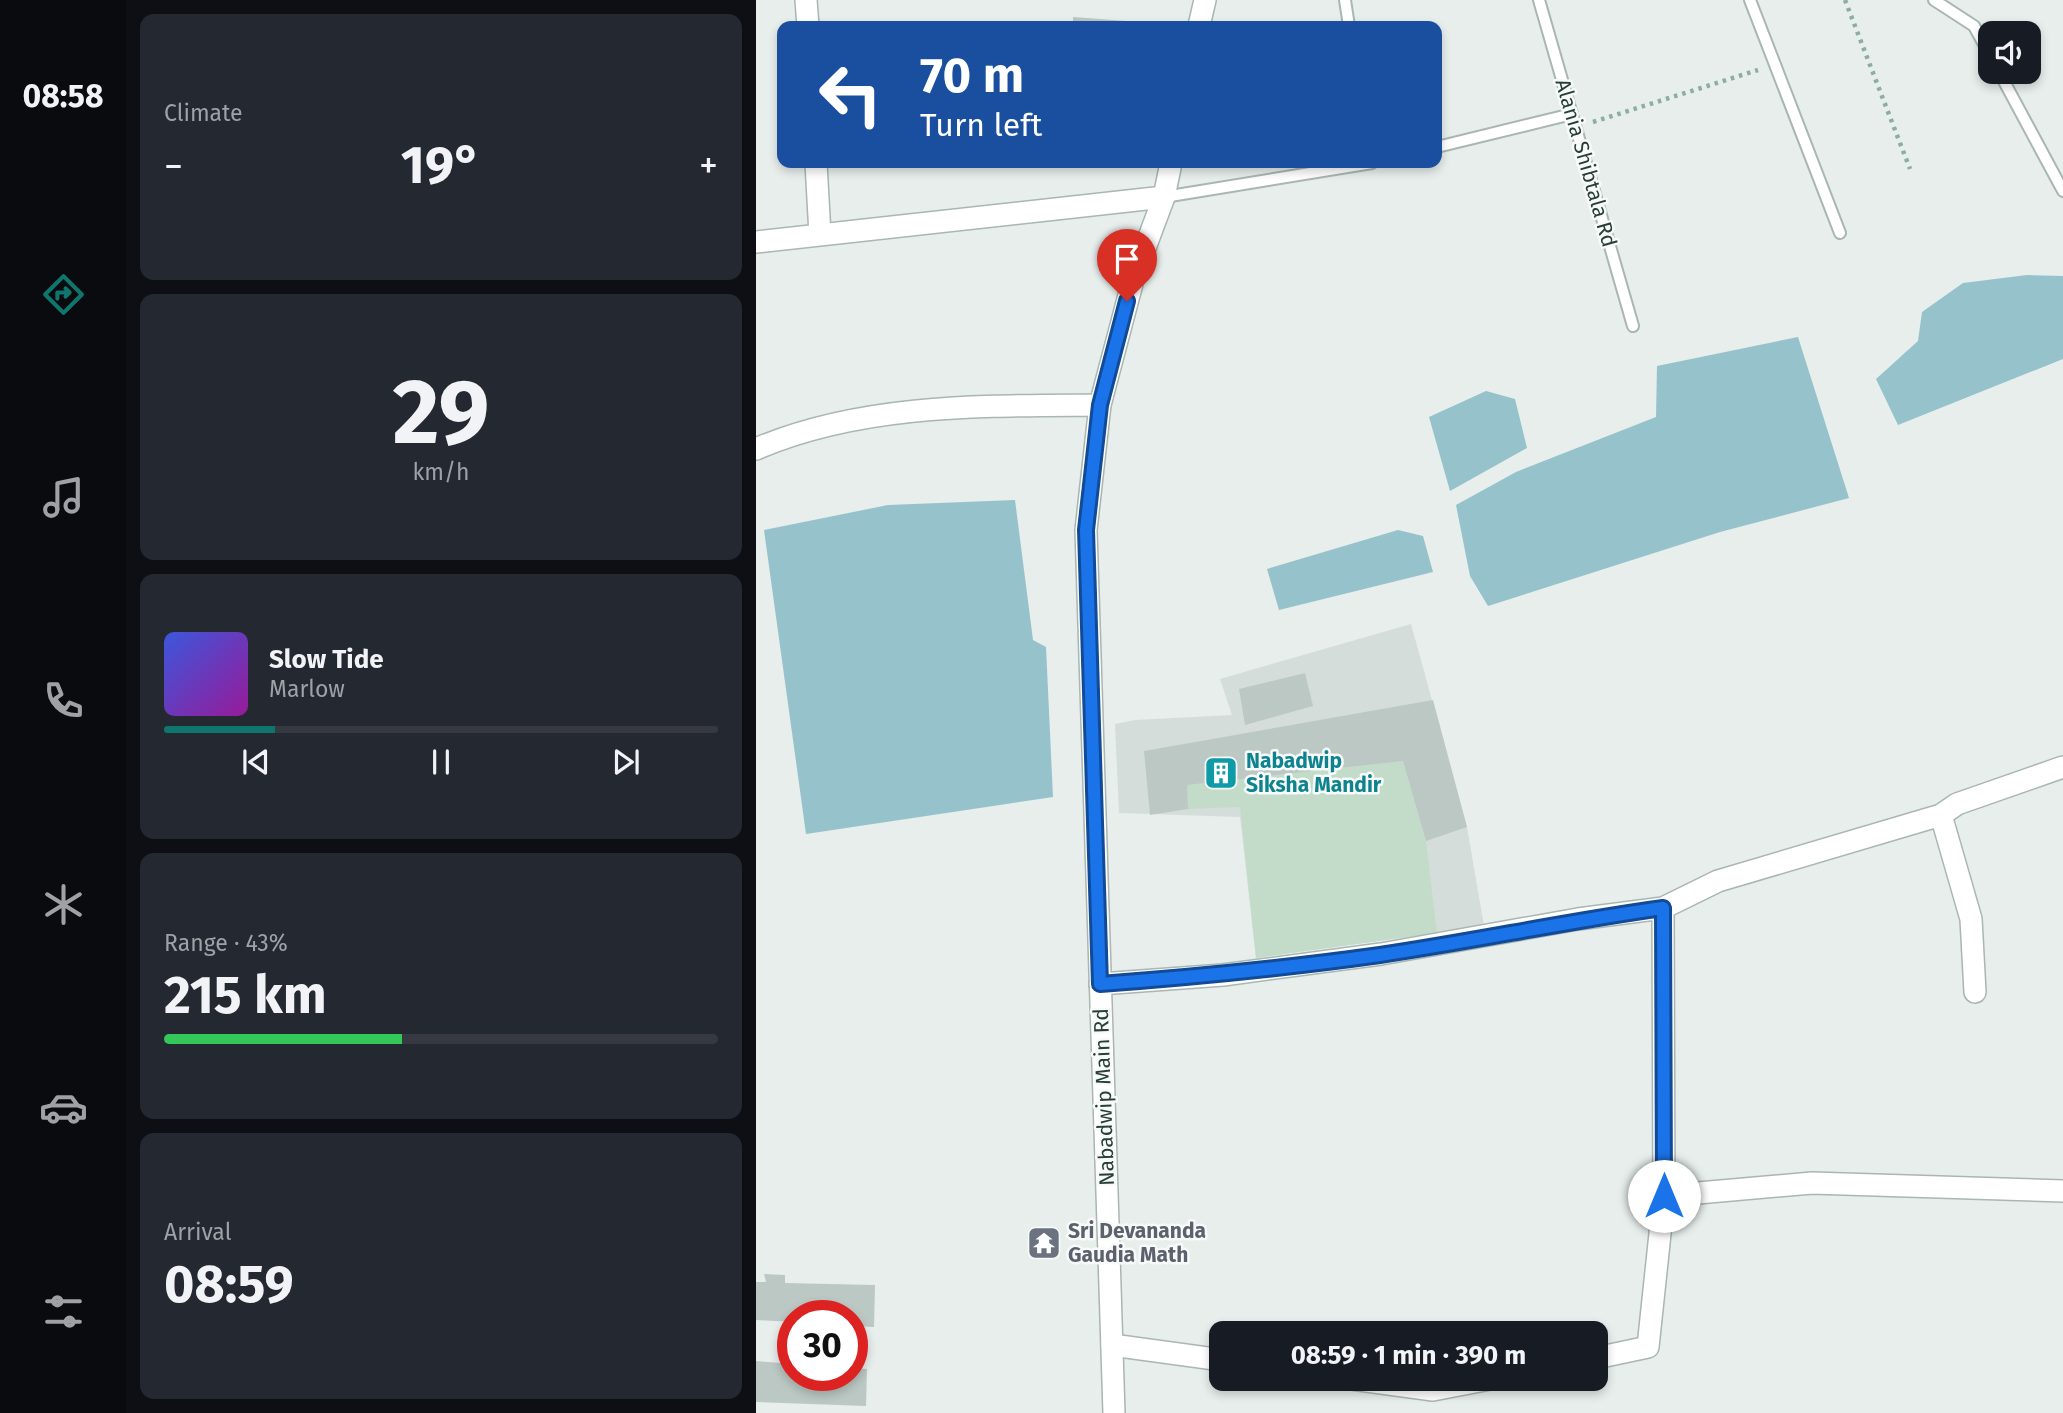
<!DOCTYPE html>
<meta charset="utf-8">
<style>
body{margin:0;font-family:"Fira Sans",sans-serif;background:#242831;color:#f1f3f6;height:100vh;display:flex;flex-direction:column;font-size:26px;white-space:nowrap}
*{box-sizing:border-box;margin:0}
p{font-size:23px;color:#9ea1a6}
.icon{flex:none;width:38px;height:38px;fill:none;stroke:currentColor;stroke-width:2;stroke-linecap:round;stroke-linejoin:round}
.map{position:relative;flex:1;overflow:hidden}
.sheet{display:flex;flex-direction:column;gap:14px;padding:14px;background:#0d0f14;width:630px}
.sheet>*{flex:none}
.hud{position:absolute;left:21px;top:21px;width:665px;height:147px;border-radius:14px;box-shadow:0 4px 10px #0003;background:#1a4fa0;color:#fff;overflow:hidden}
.tools{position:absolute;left:1222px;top:21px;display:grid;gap:14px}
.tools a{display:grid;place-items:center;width:63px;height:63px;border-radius:14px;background:#171b24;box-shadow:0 4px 10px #0003;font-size:35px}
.speed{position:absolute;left:21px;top:1300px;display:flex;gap:14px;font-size:35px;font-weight:700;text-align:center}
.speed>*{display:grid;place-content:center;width:91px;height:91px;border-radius:50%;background:#171b24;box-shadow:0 4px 10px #0003;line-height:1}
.speed .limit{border:10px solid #d22;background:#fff;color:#111}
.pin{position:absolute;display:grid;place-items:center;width:60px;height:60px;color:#fff;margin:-72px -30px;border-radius:50% 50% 50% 0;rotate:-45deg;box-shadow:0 0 7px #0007}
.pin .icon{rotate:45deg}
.me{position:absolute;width:77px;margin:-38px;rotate:0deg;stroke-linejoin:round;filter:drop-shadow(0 0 5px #0008)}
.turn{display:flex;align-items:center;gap:24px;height:147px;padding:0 28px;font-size:32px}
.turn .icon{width:91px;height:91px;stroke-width:2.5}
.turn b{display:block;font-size:49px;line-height:60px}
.big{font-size:52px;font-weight:700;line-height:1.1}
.sheet .widget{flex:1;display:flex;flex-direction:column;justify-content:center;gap:10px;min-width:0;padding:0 24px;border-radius:14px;background:#242831}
.sheet .dial{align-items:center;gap:0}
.dial b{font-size:91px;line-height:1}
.song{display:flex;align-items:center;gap:21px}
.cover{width:84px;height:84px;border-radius:10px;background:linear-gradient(135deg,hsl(230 70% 55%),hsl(300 70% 35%))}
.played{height:7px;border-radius:4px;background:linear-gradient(90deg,#0f766e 20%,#363941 20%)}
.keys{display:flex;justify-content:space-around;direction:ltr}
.heat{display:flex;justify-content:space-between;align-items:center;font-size:38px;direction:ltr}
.charge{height:10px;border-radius:5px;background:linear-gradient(90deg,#34c759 43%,#363941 0)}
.trip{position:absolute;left:453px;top:1321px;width:399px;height:70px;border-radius:14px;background:#171b24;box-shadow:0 4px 10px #0003;font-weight:700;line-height:70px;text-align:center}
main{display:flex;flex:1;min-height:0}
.tabs{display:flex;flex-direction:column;width:126px;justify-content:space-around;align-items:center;background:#090b0e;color:#9ea1a6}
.tabs .icon{width:49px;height:49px}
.tabs .current{color:#0f766e}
.tabs b{font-size:32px;color:#f1f3f6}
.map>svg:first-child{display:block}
.built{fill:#d5ddda}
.green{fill:#c3dcca}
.water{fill:#96c2cb}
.building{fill:#bcc8c4}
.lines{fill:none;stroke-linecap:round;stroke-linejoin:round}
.service-casing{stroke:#aab6b2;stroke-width:14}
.minor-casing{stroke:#aab6b2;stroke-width:24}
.tertiary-casing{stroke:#aab6b2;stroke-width:24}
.path{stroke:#8bada3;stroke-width:4.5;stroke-dasharray:3.5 5;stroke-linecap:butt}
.service{stroke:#fff;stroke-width:10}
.minor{stroke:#fff;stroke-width:21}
.tertiary{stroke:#fff;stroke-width:21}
.route-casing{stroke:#114b97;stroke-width:18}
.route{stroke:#1a73e8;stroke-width:12}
.labels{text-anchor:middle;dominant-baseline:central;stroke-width:5;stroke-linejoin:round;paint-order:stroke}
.street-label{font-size:21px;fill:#283e39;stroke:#f7faf9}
.culture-label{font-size:21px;font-weight:bold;fill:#0d838f;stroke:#f7faf9;text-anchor:start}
.worship-label{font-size:21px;font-weight:bold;fill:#5b616d;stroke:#f7faf9;text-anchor:start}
</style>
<main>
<nav class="tabs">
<b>08:58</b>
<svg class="icon current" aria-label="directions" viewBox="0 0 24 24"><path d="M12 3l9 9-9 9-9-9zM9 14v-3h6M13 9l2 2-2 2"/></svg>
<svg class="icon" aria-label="music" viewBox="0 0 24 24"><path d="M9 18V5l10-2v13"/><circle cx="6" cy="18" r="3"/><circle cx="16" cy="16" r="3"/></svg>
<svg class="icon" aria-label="phone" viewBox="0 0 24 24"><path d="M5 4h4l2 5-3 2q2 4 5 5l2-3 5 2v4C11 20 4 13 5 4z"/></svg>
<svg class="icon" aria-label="climate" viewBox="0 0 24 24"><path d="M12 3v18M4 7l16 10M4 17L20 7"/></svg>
<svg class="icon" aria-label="car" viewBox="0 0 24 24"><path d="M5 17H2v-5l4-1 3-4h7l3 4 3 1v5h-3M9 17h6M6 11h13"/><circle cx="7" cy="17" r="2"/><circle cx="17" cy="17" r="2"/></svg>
<svg class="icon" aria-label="filters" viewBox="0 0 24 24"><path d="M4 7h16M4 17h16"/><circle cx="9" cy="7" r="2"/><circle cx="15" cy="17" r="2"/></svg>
</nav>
<section class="sheet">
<div class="widget"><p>Climate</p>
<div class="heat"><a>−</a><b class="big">19°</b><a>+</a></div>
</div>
<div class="widget dial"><b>29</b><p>km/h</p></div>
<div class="widget">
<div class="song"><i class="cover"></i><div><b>Slow Tide</b><p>Marlow</p></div></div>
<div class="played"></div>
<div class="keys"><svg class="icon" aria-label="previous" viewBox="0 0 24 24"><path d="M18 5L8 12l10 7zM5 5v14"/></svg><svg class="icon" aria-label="pause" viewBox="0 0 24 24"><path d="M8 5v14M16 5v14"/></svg><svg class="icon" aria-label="next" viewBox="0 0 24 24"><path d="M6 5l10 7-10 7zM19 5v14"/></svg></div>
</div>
<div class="widget"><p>Range · 43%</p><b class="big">215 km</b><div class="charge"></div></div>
<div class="widget"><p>Arrival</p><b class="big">08:59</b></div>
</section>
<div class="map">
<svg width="1307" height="1413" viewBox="0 0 1307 1413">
<rect width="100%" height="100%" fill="#e7eeeb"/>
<!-- built -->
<path class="built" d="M655 624 711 827 728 926 500 958 484 817 363 813 359 724 379 720 476 715 464 679Z"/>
<!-- green -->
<path class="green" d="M647 761 670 841 681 933 500 958 484 807 432 809 431 785Z"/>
<!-- water -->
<path class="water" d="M1271 275 1307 276V359L1142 425 1120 379 1162 341 1166 312 1207 283Z
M1042 337 1093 498 964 532 732 606 714 576 700 505 760 472 900 417 901 366Z
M730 391 759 399 771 448 694 491 673 417Z
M259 500 277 640 290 647 297 797 50 834 8 530 132 505Z
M642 530 667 536 677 572 523 610 511 569Z"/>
<!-- building -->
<path class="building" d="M317 17 370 21V26H317Z
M549 673 557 706 489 725 483 689Z
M677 700 711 827 670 841 647 761 431 785 432 809 394 815 388 751Z
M8 1274 29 1275V1283L119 1285 118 1327 96 1326V1316H37V1322L0 1320V1282H10Z
M0 1361 37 1364V1376H96V1368L111 1369 110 1406 0 1402Z"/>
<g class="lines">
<defs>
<path id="service" d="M589 0 593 26
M783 0 877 326
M994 0 1084 233
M1178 0 1218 26 1234 55
M1243 72 1307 191
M681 147 816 114
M408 197 616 163"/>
<path id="minor" d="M50 0 52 26
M60 163 64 235
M0 242 408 197
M0 449C107 403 230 406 344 405
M1185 815 1215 919 1219 992
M344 984 467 975 625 954 822 919 907 908 962 881 1185 815 1201 804 1307 767
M908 1196 1056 1183 1307 1191
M356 1345 466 1360
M840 1358 892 1347 908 1196 907 908
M596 1379 677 1390 734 1379"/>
<path id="tertiary" d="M443 26 449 0
M358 1413 330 530 344 405 377 280 408 197 415 163"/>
</defs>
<!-- service casing -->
<use href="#service" class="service-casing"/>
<!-- minor casing -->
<use href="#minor" class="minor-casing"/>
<!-- tertiary casing -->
<use href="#tertiary" class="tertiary-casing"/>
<!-- path -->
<path class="path" d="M1089 0 1154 169
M837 122 1002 70"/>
<!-- service -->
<use href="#service" class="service"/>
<!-- minor -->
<use href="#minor" class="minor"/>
<!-- tertiary -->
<use href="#tertiary" class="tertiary"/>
</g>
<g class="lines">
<defs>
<path id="route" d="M371 301 344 405 330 530 344 984C438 977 531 968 624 955 719 941 812 921 907 908L908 1196"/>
</defs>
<!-- route casing -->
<use href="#route" class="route-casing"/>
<!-- route -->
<use href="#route" class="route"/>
</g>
<!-- icons -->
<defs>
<symbol id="building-square" viewBox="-11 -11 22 22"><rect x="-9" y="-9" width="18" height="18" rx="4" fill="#0f9aa8" stroke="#f7faf9"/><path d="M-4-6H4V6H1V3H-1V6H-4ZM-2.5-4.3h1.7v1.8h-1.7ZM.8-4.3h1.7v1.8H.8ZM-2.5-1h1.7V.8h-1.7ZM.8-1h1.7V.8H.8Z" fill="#fff"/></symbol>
<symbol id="temple-square" viewBox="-11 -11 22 22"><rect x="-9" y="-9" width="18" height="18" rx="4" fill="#6b7280" stroke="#f7faf9"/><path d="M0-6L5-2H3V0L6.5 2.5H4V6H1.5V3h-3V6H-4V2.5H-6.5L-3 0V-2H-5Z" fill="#fff"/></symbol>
</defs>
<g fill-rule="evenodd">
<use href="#building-square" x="446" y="754" width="38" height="38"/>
<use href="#temple-square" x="269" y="1224" width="38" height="38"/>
</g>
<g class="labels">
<!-- street labels -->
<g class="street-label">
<text transform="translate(830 163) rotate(74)">Alania Shibtala Rd</text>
<text transform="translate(348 1097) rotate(-92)">Nabadwip Main Rd</text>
</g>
<!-- culture labels -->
<g class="culture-label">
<text x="490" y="761">Nabadwip<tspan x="490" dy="24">Siksha Mandir</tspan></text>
</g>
<!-- worship labels -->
<g class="worship-label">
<text x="312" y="1231">Sri Devananda<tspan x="312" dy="24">Gaudia Math</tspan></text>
</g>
</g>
</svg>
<div class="tools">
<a><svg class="icon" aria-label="sound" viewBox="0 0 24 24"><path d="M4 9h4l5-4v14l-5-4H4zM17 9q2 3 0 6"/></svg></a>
</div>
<div class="speed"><div class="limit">30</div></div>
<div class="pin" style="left:371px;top:301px;background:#d93025"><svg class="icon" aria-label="arrive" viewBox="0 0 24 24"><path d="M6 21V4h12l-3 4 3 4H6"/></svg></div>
<svg class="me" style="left:908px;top:1196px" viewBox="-20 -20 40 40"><circle r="19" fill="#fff"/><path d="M0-13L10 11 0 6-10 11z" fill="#1a73e8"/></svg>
<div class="trip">08:59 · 1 min · 390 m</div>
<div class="hud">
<div class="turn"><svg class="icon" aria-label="left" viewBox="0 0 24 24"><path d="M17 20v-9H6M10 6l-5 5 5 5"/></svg><div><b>70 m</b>Turn left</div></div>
</div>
</div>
</main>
